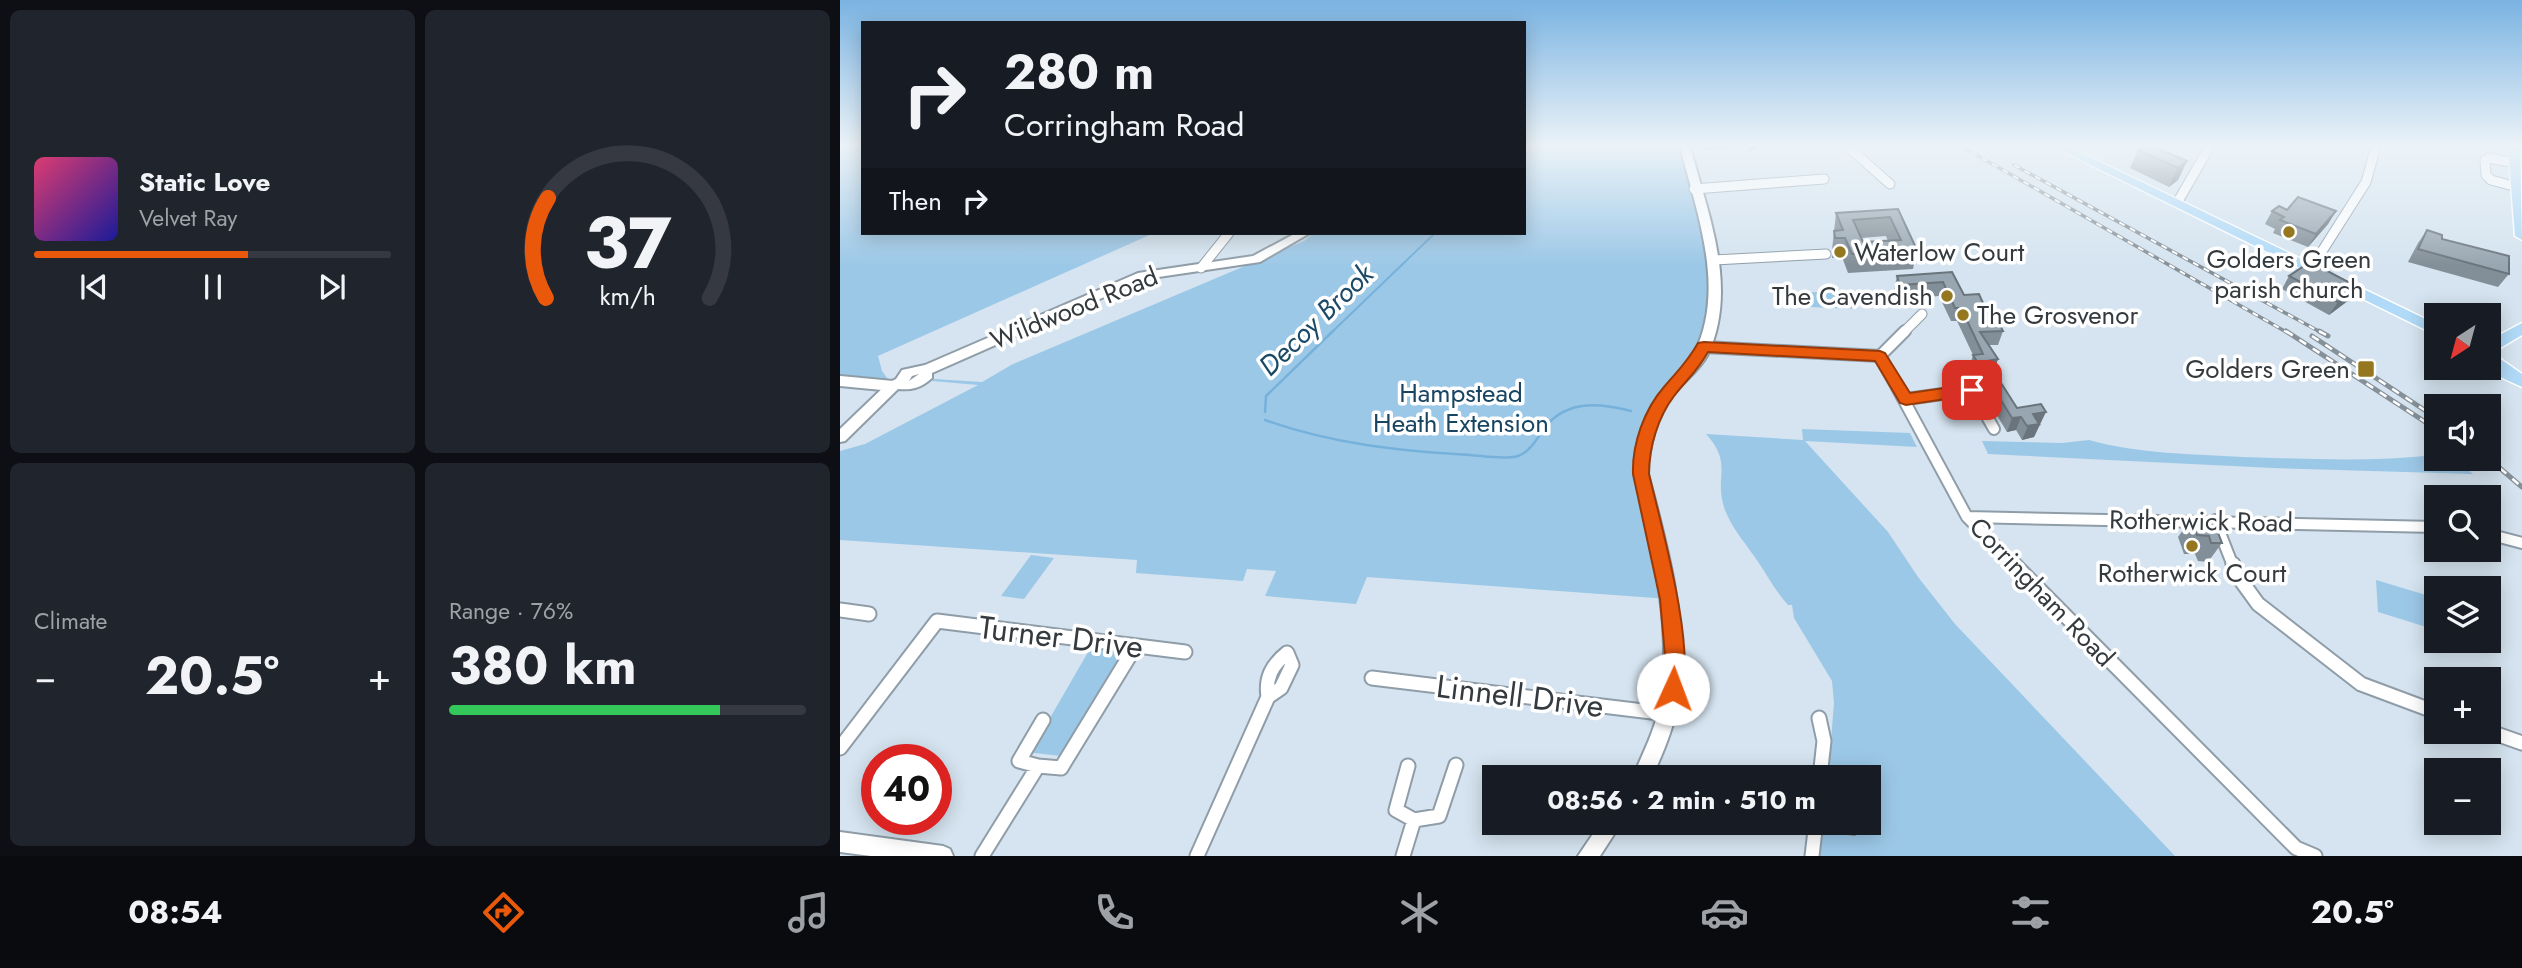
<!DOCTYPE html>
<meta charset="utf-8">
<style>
body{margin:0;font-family:Jost,sans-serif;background:#20242c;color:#f1f3f6;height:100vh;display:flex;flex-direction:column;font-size:26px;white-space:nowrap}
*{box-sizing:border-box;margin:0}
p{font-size:23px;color:#9ea1a6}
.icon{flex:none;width:38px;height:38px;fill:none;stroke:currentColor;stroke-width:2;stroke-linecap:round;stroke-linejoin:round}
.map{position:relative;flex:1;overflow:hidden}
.sheet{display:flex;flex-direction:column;gap:10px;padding:10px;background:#0d0f14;width:840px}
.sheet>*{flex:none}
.hud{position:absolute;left:21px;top:21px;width:665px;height:214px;border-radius:0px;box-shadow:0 4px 18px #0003;background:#171b24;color:#f1f3f6;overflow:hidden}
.needle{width:46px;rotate:216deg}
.buttons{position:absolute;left:1584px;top:303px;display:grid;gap:14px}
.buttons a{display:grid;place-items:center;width:77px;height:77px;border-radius:0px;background:#171b24;box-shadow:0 4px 18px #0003;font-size:35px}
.speed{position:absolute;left:21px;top:744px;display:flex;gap:14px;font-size:35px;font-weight:700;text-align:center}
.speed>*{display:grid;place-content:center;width:91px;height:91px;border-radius:50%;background:#171b24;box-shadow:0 4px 18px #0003;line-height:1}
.speed .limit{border:10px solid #d22;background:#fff;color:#111}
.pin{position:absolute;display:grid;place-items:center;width:60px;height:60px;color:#fff;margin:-30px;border-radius:14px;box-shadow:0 4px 10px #0006}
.me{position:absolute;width:77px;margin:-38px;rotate:2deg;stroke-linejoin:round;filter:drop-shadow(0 0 5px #0008)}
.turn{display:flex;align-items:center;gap:24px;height:147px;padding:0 28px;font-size:32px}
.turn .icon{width:91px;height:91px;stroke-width:2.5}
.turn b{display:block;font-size:49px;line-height:60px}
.then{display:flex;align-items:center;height:66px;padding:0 28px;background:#0003;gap:14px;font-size:26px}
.big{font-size:52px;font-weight:700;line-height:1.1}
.sheet .tile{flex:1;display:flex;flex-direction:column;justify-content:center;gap:10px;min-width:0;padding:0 24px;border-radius:10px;background:#20242c}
.sheet .dial{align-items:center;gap:0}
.dial svg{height:182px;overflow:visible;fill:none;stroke:#363941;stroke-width:7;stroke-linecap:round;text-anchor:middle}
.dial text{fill:#f1f3f6;stroke:none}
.song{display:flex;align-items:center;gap:21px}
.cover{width:84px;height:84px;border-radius:10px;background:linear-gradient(135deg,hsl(340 70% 55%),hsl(240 70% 35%))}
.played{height:7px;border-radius:4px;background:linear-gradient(90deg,#ea580c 60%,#363941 60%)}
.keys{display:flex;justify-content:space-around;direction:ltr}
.heat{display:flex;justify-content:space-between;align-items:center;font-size:38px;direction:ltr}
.charge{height:10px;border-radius:5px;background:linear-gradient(90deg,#34c759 76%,#363941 0)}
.sheet .tiles{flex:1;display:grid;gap:10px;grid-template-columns:repeat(2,1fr)}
.trip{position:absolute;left:642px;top:765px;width:399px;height:70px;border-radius:0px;background:#171b24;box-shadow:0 4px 18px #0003;font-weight:700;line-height:70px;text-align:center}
.tab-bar{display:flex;height:112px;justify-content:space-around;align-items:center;background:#090b0e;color:#9ea1a6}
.tab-bar .icon{width:49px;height:49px}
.tab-bar .current{color:#ea580c}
.tab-bar b{font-size:32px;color:#f1f3f6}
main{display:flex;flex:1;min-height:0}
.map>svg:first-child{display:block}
.green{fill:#9cc8e7}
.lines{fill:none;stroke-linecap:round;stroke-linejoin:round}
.stream-far1{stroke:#75b1da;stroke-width:2}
.stream{stroke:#75b1da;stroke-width:2.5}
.minor-far2-casing{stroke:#8f9da8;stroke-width:11}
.minor-far1-casing{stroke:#8f9da8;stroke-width:14}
.minor-casing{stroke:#8f9da8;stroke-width:17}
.tertiary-casing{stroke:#8f9da8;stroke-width:4}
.primary-casing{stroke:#fff;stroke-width:3}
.minor-far2{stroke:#fff;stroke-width:9}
.minor-far1{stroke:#fff;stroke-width:10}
.minor{stroke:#fff;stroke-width:13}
.tertiary{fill:#fff;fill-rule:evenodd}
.primary{fill:#b0daf7;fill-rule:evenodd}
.rail-far1-casing{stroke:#869098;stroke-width:3.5}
.rail-casing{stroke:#869098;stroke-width:5}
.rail-far1{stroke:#fff;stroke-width:2;stroke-dasharray:6;stroke-linecap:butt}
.rail{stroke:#fff;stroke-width:2.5;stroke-dasharray:8;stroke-linecap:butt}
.wall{fill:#838f98;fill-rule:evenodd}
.shaded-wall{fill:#6a747c}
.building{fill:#98a6b1;stroke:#6a747c;stroke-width:2;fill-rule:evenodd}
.route{fill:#ea580c;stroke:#983908;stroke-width:2}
.poi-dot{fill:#94771e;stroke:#fff;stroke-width:2.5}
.labels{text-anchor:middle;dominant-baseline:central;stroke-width:7;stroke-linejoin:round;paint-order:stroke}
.poi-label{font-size:26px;fill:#343a3e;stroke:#fff;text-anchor:start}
.street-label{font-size:26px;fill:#343a3e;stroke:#fff}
.park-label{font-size:26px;fill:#174562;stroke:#fff}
.water-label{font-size:28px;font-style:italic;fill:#1b4966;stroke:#fff}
.near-street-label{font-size:32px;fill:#343a3e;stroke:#fff}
</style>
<main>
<section class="sheet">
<div class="tiles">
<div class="tile">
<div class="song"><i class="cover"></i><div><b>Static Love</b><p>Velvet Ray</p></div></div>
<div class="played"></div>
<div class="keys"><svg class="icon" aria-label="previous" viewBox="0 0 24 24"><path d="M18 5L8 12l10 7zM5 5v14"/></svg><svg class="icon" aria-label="pause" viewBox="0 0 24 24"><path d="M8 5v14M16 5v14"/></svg><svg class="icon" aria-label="next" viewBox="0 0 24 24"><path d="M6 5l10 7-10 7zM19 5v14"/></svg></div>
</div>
<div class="tile dial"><svg viewBox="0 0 100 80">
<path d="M14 69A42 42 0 1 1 86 69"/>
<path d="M14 69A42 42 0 0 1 15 25" stroke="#ea580c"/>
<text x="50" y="56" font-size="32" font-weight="700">37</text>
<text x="50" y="72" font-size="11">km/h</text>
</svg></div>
<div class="tile"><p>Climate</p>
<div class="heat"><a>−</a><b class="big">20.5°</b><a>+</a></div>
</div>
<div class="tile"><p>Range · 76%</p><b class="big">380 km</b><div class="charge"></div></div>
</div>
</section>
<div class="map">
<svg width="1682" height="856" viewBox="0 0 1682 856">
<rect width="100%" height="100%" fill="#d5e4f0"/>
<!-- green -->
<path class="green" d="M0 146H23V233H314L38 356 42 371 53 386 0 381Z
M684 146H845L874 260 864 347 820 403 801 474 829 599 527 577 516 604 425 596 436 571 407 569 403 581 296 573 297 560 0 540V451L25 444 138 385 92 381 94 379 142 382 173 364 464 241 474 233H684Z
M969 292 1016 293 1018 309 970 307Z
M962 429 1070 433 1077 447 965 441 1048 532 1078 577 1115 624 1335 856H980L983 823 1029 822V777H988L994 703 992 681 954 618 952 605H948C934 590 926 572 914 556 903 540 892 528 885 510 873 476 894 465 866 434L963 440Z
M1249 440C1300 454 1352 454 1403 457 1468 459 1532 462 1596 455V458L1615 459 1633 474 1433 468 1148 454 1142 441 1222 443Z
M191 555 214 558 184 599 161 596Z
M1536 580 1596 598V630L1538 612Z
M251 647 287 652 221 756 194 753 192 749Z"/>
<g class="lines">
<!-- stream-far1 -->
<path class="stream-far1" d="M697 158 699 146
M491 333 595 233"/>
<!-- stream -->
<path class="stream" d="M425 412 426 396 493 331
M425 420C492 444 560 451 630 455 644 456 665 460 678 456 689 452 695 442 701 433 722 400 756 402 791 411"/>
<defs>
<path id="minor-far2" d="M1007 146 1050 184
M1675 163 1649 158 1645 160 1646 175 1651 180 1677 187
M854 189 984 179
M1337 203 1370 146
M874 260 986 254
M1472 267 1526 182 1536 146
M361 268 389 233
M1063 333 1082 314"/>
<path id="minor-far1" d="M864 347 1040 356 1127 517 1176 566
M1040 356 1065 331
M1122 373 1154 429
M0 381 53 386
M1066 399 1132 390
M1127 517 1596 527
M1375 520 1393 566
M1648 534 1682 543"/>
<path id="minor" d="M1174 564 1456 848 1475 856
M1393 564 1397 575 1418 604 1521 684 1596 712
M0 610 29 614
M447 653 452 665 441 688 428 697C425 678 432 665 447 653Z
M532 678 828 714
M979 718 984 741 980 777
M1648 731 1682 743
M0 748 97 621 345 652
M198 766 179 761 203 720
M568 766 556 810 574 820 599 816 616 765
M142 856 198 766 221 768 295 647
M357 856 428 697
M563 856 574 820
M972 856 976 822"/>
<path id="tertiary" d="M840 146H850C867 212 899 287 868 354 859 371 845 380 834 394 817 417 808 446 808 474 828 548 849 624 838 701 834 728 823 753 812 777H793C803 752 816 729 820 702 833 625 812 548 794 474 794 443 805 409 826 386 836 375 848 368 854 354 887 288 856 212 840 146Z
M456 233H470L420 262 305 279 92 373V378C80 389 71 390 58 389L5 441 0 442V429L48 383 56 379 62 370 85 365 298 273 413 256ZM79 374 69 381 72 376Z
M761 822H782L760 856H738Z
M0 832 103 846 110 849 113 856H31L0 852Z"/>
<path id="primary" d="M1212 146H1227L1596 324V335Z
M1668 146H1680L1682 240 1675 236Z
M1682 323V335L1652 353 1682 374V387L1660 377 1648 367V341Z"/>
</defs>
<!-- minor-far2 casing -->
<use href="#minor-far2" class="minor-far2-casing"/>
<!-- minor-far1 casing -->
<use href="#minor-far1" class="minor-far1-casing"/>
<!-- minor casing -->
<use href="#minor" class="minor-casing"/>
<!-- tertiary casing -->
<use href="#tertiary" class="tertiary-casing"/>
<!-- primary casing -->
<use href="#primary" class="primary-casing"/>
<!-- minor-far2 -->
<use href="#minor-far2" class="minor-far2"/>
<!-- minor-far1 -->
<use href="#minor-far1" class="minor-far1"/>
<!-- minor -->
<use href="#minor" class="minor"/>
<!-- tertiary -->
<use href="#tertiary" class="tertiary"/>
<!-- primary -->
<use href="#primary" class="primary"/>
<defs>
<path id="rail-far1" d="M1121 146 1448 333
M1174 165 1482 333"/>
<path id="rail" d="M1446 331 1596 429
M1479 331 1488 336
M1472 336 1589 413
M1648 458 1682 487"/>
</defs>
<!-- rail-far1 casing -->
<use href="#rail-far1" class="rail-far1-casing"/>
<!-- rail casing -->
<use href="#rail" class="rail-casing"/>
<!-- rail-far1 -->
<use href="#rail-far1" class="rail-far1"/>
<!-- rail -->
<use href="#rail" class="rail"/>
</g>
<!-- wall -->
<path class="wall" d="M864 146H916V149L909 151 908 147 865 150Z
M1298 150 1347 161 1338 180 1329 187 1290 168Z
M1058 209 1077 250 1073 269 1008 273 1002 257 992 258V250L996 213ZM1046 236 1048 241 1023 242 1021 238Z
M1447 210 1496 211 1488 224 1468 247 1433 233 1435 229 1425 224 1432 211Z
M1587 230 1602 239 1669 274 1658 287 1568 262 1578 243Z
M1112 272 1124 295 1163 331 1158 345H1148L1158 359 1153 371 1177 408 1201 425 1199 426 1194 437 1182 440 1176 430 1167 432 1129 369 1133 355 1117 321H1111L1099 296 1057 299 1054 290 1057 276Z
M1449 276 1509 300 1489 315 1442 289Z
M1351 519 1382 543 1368 562 1358 561 1355 554H1344L1338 537Z
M1002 822H1023L1020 833 1014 836 1007 835 1002 829Z"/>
<!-- shaded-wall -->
<path class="shaded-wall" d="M910 146H916V149L909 151Z
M1347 161 1338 180 1329 187 1338 168Z
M1496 211 1488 224 1468 247 1476 234Z
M1518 287 1509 300 1489 315 1498 302Z
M1158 359 1153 373 1147 361Z
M1206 412 1194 437 1182 440 1193 414Z
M1181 417 1176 430 1167 432 1172 418Z
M1022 829 1020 833 1014 836 1016 831Z"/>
<!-- building -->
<path class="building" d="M1305 146H1312L1347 161 1338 168 1298 150Z
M1458 197 1496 211 1476 234 1440 220 1444 217 1432 211 1439 206 1447 210Z
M1058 209 1077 250 1012 254 1005 238H995L994 231 1003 230 996 213ZM1050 217 1061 240 1023 242 1013 220Z
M1587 230 1602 235V239L1669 256V274L1578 249Z
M1470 262 1518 287 1498 302 1449 276Z
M1112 272 1124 295 1139 294 1151 321H1158L1163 331 1140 332 1158 359 1147 361 1177 408 1201 404 1206 412 1193 414 1199 424 1187 426 1181 417 1172 418 1133 355 1143 354 1121 308H1115L1103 282 1060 285 1057 276Z
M1351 519 1373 520 1382 543H1371L1369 536 1357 535Z
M1004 822H1023L1022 829 1016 831 1009 830 1004 824Z"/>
<!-- sky -->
<linearGradient id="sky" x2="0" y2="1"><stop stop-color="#7ab3e2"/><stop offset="0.55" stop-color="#ecf3f8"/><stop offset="1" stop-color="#ecf3f8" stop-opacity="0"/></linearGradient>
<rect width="1682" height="265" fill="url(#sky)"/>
<!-- route -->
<path class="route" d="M864 342 1040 351 1045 353 1070 393 1132 384 1139 390 1132 395 1066 405 1060 403 1035 361 868 352C857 372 847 379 834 396 818 417 809 447 809 474 820 521 858 654 840 695L833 698 826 695 823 689 825 656 820 599 793 474C792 444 804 410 824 387 839 369 846 364 858 343Z"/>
<!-- markers -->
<g class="poi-dot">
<circle cx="1449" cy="232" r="7"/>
<circle cx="1000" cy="252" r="7"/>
<circle cx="1107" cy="296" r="7"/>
<circle cx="1123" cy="315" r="7"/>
<rect x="1517" y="360" width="18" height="18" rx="3.5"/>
<circle cx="1352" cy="546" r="7"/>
</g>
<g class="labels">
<!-- poi labels -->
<g class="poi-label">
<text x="1014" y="252">Waterlow Court</text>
<text x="1449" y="259" text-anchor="middle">Golders Green<tspan x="1449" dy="30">parish church</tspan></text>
<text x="1093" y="296" text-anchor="end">The Cavendish</text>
<text x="1137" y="315">The Grosvenor</text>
<text x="1510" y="369" text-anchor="end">Golders Green</text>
<text x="1352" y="573" text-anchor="middle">Rotherwick Court</text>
</g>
<!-- street labels -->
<g class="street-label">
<text transform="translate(234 308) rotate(-22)">Wildwood Road</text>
<text transform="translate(1361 521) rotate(1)">Rotherwick Road</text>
<text transform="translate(1202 592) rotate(46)">Corringham Road</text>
</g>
<!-- park labels -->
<g class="park-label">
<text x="621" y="393">Hampstead<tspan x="621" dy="30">Heath Extension</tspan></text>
</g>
<!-- water labels -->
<g class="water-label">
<text transform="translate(476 320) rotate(-44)">Decoy Brook</text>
</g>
<!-- near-street labels -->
<g class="near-street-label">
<text transform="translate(221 637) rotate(7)">Turner Drive</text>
<text transform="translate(680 696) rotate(7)">Linnell Drive</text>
</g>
</g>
</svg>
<div class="buttons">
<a><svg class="needle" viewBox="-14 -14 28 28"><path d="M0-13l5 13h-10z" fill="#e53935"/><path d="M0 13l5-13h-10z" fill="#9ea1a6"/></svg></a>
<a><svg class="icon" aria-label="sound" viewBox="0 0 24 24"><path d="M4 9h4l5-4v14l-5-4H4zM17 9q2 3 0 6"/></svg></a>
<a><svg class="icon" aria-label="search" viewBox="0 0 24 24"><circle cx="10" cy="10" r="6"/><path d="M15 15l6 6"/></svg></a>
<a><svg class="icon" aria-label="layers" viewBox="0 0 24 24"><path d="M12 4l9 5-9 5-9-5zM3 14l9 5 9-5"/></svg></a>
<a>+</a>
<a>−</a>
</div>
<div class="speed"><div class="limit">40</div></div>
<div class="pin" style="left:1132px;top:390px;background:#d93025"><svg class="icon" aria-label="arrive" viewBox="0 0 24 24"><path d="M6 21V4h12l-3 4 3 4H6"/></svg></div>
<svg class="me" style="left:833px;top:689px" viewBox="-20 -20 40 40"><circle r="19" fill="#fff"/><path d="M0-13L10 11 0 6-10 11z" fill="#ea580c"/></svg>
<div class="trip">08:56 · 2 min · 510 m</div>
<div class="hud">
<div class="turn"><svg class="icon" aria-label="right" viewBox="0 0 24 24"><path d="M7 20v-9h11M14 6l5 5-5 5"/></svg><div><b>280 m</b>Corringham Road</div></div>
<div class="then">Then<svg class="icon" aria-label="right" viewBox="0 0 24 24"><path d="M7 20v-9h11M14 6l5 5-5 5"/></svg></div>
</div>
</div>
</main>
<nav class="tab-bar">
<b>08:54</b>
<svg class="icon current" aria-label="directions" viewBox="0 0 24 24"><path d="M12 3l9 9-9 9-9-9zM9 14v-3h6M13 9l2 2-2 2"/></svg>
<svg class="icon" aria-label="music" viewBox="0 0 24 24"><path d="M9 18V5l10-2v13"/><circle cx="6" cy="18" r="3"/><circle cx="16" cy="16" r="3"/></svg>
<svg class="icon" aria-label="phone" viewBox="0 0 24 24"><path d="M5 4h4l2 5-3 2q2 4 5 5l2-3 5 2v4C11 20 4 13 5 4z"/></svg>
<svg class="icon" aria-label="climate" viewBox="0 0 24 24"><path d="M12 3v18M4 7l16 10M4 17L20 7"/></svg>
<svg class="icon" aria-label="car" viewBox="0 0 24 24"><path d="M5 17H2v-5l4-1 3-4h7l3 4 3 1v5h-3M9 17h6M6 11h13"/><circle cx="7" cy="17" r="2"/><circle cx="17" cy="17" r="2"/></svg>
<svg class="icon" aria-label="filters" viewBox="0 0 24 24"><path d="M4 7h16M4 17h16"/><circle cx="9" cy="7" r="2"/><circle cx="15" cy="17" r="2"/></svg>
<b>20.5°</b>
</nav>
